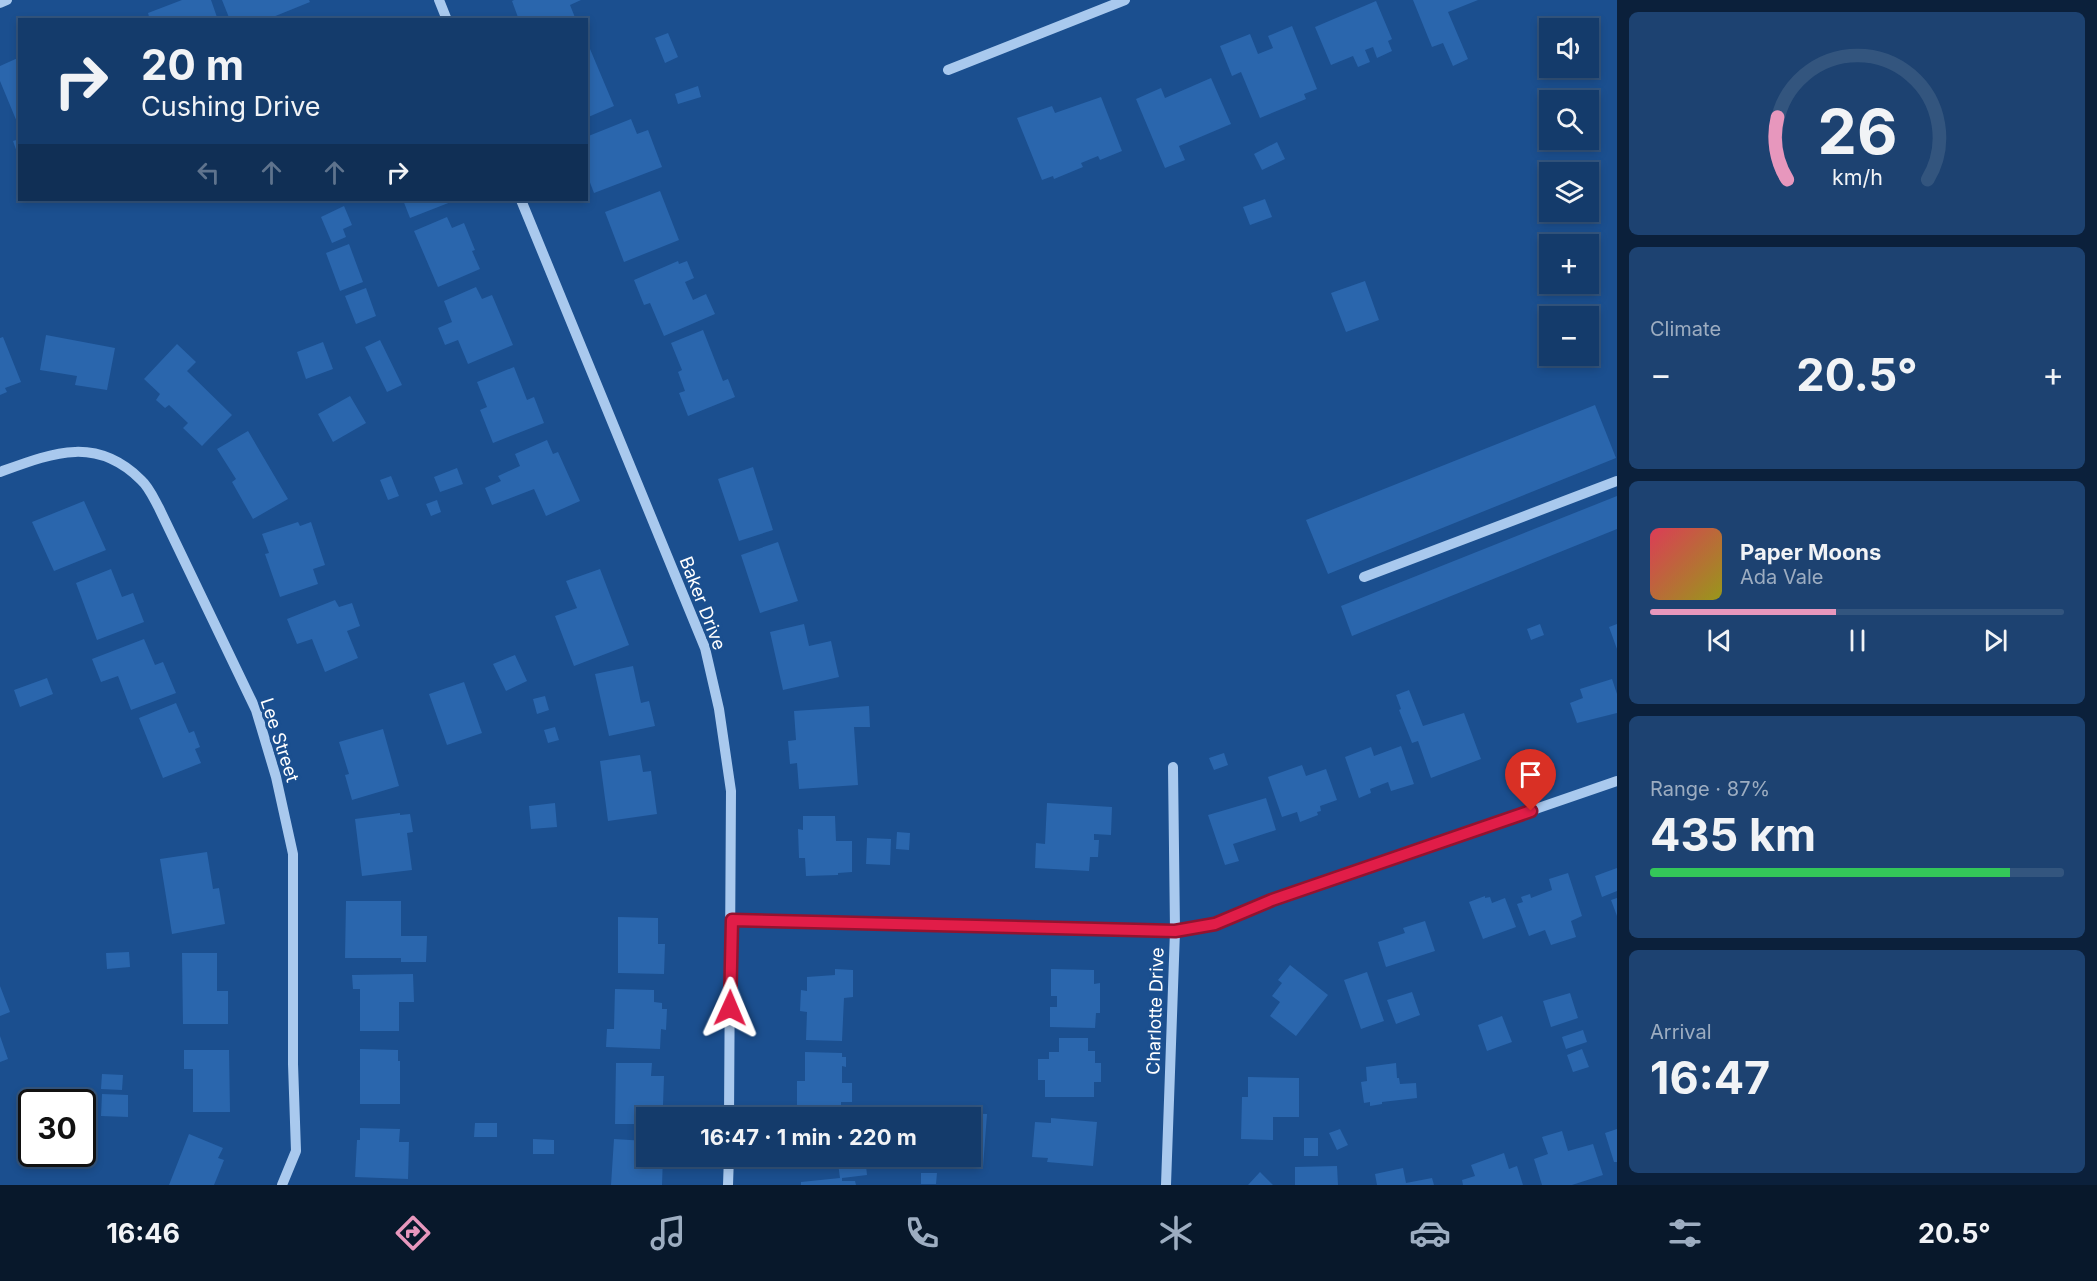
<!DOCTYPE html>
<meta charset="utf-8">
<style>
body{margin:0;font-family:Inter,sans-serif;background:#1d4271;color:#f1f3f6;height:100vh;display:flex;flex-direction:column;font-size:22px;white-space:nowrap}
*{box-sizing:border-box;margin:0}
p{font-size:20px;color:#9dadc1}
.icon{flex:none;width:33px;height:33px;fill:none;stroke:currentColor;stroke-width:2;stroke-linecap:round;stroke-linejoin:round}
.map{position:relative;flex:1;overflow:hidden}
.sheet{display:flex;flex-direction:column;gap:12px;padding:12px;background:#0b203b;width:480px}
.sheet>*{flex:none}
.banner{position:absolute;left:18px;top:18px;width:570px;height:183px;border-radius:0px;box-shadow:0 3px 9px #0003,0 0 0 2px #33557e;background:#143b6b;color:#f1f3f6;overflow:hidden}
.fabs{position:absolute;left:1539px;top:18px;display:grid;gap:12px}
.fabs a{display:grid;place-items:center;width:60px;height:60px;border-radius:0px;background:#143b6b;box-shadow:0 3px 9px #0003,0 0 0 2px #33557e;font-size:30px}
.speed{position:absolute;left:18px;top:1089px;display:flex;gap:12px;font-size:30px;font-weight:700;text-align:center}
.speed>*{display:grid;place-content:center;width:78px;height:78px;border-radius:50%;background:#143b6b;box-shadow:0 3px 9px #0003,0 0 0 2px #33557e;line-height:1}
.speed .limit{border:3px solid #111;border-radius:9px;background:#fff;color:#111}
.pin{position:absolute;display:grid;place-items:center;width:51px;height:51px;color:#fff;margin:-62px -26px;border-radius:50% 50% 50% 0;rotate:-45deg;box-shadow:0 0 6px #0007}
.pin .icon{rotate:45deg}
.me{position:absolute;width:66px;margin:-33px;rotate:1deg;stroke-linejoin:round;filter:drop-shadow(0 0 4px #0008)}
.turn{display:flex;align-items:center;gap:21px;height:126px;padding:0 24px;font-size:27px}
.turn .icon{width:78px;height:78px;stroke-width:2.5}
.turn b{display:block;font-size:42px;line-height:51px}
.lanes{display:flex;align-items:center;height:57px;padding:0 24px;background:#0003;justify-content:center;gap:30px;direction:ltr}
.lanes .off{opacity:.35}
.big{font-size:45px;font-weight:700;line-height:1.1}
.sheet .tile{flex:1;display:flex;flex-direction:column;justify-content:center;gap:9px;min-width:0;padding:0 21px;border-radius:9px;background:#1d4271}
.sheet .dial{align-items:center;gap:0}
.dial svg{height:156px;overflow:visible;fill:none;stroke:#33557e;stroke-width:7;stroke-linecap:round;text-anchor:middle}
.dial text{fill:#f1f3f6;stroke:none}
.song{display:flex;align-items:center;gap:18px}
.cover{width:72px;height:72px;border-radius:9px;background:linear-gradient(135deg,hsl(350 70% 55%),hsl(60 70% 35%))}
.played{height:6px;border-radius:3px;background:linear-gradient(90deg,#e797bd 45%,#33557e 45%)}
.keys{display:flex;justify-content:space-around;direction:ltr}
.heat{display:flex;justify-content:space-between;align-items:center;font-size:33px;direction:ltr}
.charge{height:9px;border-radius:4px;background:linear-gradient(90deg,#34c759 87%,#33557e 0)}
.trip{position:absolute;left:636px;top:1107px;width:345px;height:60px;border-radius:0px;background:#143b6b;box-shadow:0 3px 9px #0003,0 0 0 2px #33557e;font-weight:700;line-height:60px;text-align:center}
.tab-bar{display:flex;height:96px;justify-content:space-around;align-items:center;background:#08182b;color:#9dadc1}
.tab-bar .icon{width:42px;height:42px}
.tab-bar .selected{color:#e797bd}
.tab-bar b{font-size:27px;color:#f1f3f6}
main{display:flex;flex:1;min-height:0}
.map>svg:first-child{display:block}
.building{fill:#2a66ad}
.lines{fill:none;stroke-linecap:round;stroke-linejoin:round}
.minor{stroke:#a9c9ee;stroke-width:10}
.route-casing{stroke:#92132f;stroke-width:15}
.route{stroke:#e11d48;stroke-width:10}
.labels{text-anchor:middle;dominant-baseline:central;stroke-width:6;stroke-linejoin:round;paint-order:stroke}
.street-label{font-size:18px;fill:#fff;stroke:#1b4f8f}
</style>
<main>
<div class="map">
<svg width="1617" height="1185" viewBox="0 0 1617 1185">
<rect width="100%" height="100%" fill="#1b4f8f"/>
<!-- building -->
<path class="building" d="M182 0H211L218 20H150L148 13Z
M222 0H309L310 2 273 17 274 20H230Z
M514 0H581L570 5 576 20H519L512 1Z
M1413 0H1478L1448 12 1468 59 1453 66 1443 43 1432 47Z
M1376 1 1392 39 1388 41 1392 51 1377 58 1373 47 1365 50 1370 62 1358 67 1353 56 1331 65 1315 27Z
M1292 26 1317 89 1304 94 1306 99 1260 118 1241 72 1232 76 1220 46 1250 34 1258 54 1273 48 1268 36Z
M668 33 678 57 665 63 655 38Z
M590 49 614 106 586 118V51Z
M20 57V121L17 122 0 81V66Z
M1211 78 1231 124 1179 146 1185 160 1165 168 1136 99 1161 88 1165 98Z
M698 86 701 97 678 104 675 94Z
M1101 97 1122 151 1100 160 1098 156 1081 163 1083 167 1054 179 1053 176 1042 180 1017 118 1052 106 1055 113Z
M631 119 637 134 648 130 662 167 594 193 586 172V137Z
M20 139V158H19L13 141Z
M1277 142 1285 159 1262 170 1254 154Z
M660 191 679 240 624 262 605 212Z
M1265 199 1272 217 1250 225 1243 207Z
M403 200H456L410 218Z
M344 206 352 225 343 229 346 237 332 243 321 217Z
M447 217 452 228 464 223 475 250 472 251 480 269 438 287 414 231Z
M349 244 363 282 340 291 326 253Z
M678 261 679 264 687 261 694 278 685 282 693 300 706 294 715 314 664 336 650 303 644 305 634 280Z
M1365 281 1379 320 1346 332 1331 293Z
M476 287 482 299 492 295 513 345 468 364 458 340 445 345 438 328 452 322 444 301Z
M366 288 376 316 356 324 345 296Z
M703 330 723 381 728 379 735 397 688 416 679 393 685 391 678 372 682 370 671 343Z
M46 335 115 348 107 390 75 385 77 376 40 370Z
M3 337 21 382 5 388 7 392 0 395V338Z
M380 340 402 385 387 392 365 347Z
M323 342 333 369 306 379 297 352Z
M177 344 196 362 187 371 232 415 202 446 183 428 188 423 169 405 165 408 156 400 160 394 144 379Z
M514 367 527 400 534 397 544 423 493 443 480 410 487 407 477 382Z
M350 396 366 423 333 442 318 414Z
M1595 405 1616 458 1328 574 1306 520Z
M248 431 288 499 253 519 232 482 236 479 217 449Z
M547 440 553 454 558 452 580 501 546 516 534 489 492 505 485 488 501 481 498 476 520 466 515 454Z
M753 467 773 530 739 541 718 479Z
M457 468 463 484 440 492 434 477Z
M391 476 399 496 388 500 380 480Z
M1617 496V529L1352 636 1341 606Z
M437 500 441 512 431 516 426 504Z
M84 501 106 550 54 571 32 522Z
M298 522 300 526 311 522 325 565 313 569 318 584 280 597 265 554 269 553 262 534Z
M778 542 798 601 760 613 741 555Z
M111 569 122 597 133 593 144 622 97 640 76 583Z
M600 569 629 645 574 666 555 616 577 608 566 581Z
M335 600 339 607 352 603 360 626 347 631 358 658 325 672 312 639 297 644 287 619Z
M804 624 809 646 831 641 839 677 783 690 770 632Z
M1540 624 1544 635 1531 640 1527 629Z
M1617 624V649L1609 627Z
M144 639 155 665 163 662 176 693 131 710 118 676 101 682 92 659Z
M515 655 527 681 506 691 493 664Z
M633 666 641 703 649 701 655 726 609 736 595 674Z
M47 678 53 694 20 707 14 690Z
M1612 679 1617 694V713L1577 723 1570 703 1583 698 1580 689Z
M464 682 482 733 447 745 429 694Z
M1409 690 1423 726 1464 713 1481 759 1431 778 1418 741 1412 743 1399 710 1401 709 1396 695Z
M545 696 549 710 537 714 533 699Z
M176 703 189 733 194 731 200 747 195 749 201 763 163 778 139 718Z
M869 706 870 727H854L858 785 799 789 797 763 790 764 788 741 796 740 794 711Z
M555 727 559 740 548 743 544 730Z
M383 729 399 786 352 800 345 775 349 774 339 742Z
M1401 746 1414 784 1391 791 1388 782 1370 789 1371 793 1359 798 1345 757 1371 747 1374 756Z
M1224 753 1228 765 1214 770 1209 758Z
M640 755 643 772 651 771 657 814 608 821 600 761Z
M1302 765 1306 776 1326 769 1337 800 1320 806 1321 811 1317 812 1318 815 1300 822 1297 812 1282 817 1268 777Z
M1266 798 1276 830 1233 844 1239 861 1225 865 1208 815Z
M555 803 557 827 531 829 529 806Z
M1047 803 1112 807 1111 835 1094 834V840H1099L1098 857H1090L1089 871 1035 868 1036 843 1045 844Z
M400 813V815L410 814 413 832 407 833 412 870 362 876 355 819Z
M803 816H835L836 841H852V872L838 873V875L806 876 805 858H799L798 829 803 830Z
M897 832 910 833 909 850 896 849Z
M867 838 891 839 890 865 866 864Z
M207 852 213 889 219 888 225 924 172 934 160 859Z
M1617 868V891L1602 897 1595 876Z
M1568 873 1582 916 1571 921 1576 937 1551 945 1545 930 1529 936 1517 904 1523 902 1521 897 1530 894 1531 898 1552 890 1549 879Z
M1485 896V898L1490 897 1492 903 1505 898 1516 927 1483 939 1469 902Z
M1617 898V916L1611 900Z
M346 901H401V936H427L426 962H401V958H345Z
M618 917 658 918V944H665L664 974 618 973Z
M1425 921 1435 951 1386 967 1378 942 1405 933 1403 928Z
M129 952 130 967 107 969 106 953Z
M182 953H217V991H228V1024H183Z
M1290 965 1328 995 1296 1036 1270 1016 1280 1002 1272 996 1282 983 1278 980Z
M835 969 853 970V997L844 998 842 1041 806 1040 807 1012 800 1011 801 990 807 991V977L835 975Z
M1051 969 1094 970V984L1100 983V1013H1096L1095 1028 1050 1027V1007H1057V996H1051Z
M1367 972 1384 1021 1361 1029 1344 980Z
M413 974 414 1002H399V1031H360V989H353L352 975Z
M0 986 10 1012 0 1016Z
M615 989 654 990V1002L662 1003V1009H667L666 1030 661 1029 660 1049 606 1047 607 1029H614Z
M1412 992 1420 1015 1396 1024 1387 1000Z
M1570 993 1578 1018 1551 1027 1543 1001Z
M1502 1016 1512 1042 1487 1051 1478 1025Z
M1583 1030 1587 1042 1566 1049 1562 1037Z
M0 1036 8 1059 0 1062Z
M1059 1038H1088V1051H1095V1063H1101V1082H1094V1097H1045V1080H1038V1059H1049V1052H1059Z
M360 1049 398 1050V1061H400V1104H360Z
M1582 1049 1589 1067 1573 1072 1567 1055Z
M184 1050H229L230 1112H193V1069H184Z
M805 1052 842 1053V1057H846V1067L842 1066V1083H852V1102H841V1118H803L804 1105H797V1081H805Z
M616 1063H652L651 1076H664L663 1105H660V1118H646V1124H615Z
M1396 1063 1397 1078H1399L1400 1084 1416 1083 1417 1098 1382 1102V1104L1370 1106V1102L1364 1103 1361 1082 1367 1081 1366 1067Z
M102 1074 123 1075 122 1090 101 1089Z
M1248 1077 1299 1078V1117H1273V1140L1241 1139 1242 1097H1248Z
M102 1094 128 1095V1117L101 1116Z
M958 1113 987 1114 983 1167H963V1156H970V1118H958Z
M1051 1118 1097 1122 1093 1166 1047 1162 1048 1158 1032 1157 1035 1122 1051 1123Z
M475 1123H497V1137H474Z
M360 1128 400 1129 399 1142H409L408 1179 355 1177 357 1140H360Z
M1340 1129 1348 1145 1337 1150 1329 1133Z
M1617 1129V1162H1614L1605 1133Z
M1562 1131 1568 1151 1593 1144 1603 1175 1572 1185H1542L1534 1159 1548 1154 1542 1137Z
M189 1134 223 1148 218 1158 224 1160 214 1185H169Z
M1304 1138H1318V1156H1304Z
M533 1139 554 1140V1154H533Z
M614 1139 646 1141V1156H663L662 1185H611Z
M1504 1153 1509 1169 1517 1166 1523 1185H1463L1462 1180 1475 1176 1471 1165Z
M837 1156H865L867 1175 842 1178V1181H855L856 1185H801V1182L840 1178Z
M1337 1166 1338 1185H1295V1167Z
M1403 1168 1406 1183 1432 1178 1434 1185H1377L1375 1174Z
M1260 1172 1273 1185H1248Z
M921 1173H937L936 1184H921Z"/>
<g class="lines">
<!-- minor -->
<path class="minor" d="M439 0 447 20
M0 3 7 0
M948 70 1125 0
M521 200 705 648 719 709 731 791 729 1118
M0 472C52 453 96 435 141 480 149 487 154 499 159 508L256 710 276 777 293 854V1064L296 1151 282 1185
M1364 577 1617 481
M731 920 1175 931 1215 924 1272 900 1617 781
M728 1185 729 1156
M1166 1185 1175 931 1173 767"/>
</g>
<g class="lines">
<defs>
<path id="route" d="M730 1008 732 920 1175 931 1215 924 1272 900 1531 811"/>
</defs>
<!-- route casing -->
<use href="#route" class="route-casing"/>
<!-- route -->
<use href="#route" class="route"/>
</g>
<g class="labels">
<!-- street labels -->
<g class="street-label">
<text transform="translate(703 603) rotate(69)">Baker Drive</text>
<text transform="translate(280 740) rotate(72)">Lee Street</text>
<text transform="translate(1155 1011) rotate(-88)">Charlotte Drive</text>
</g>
</g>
</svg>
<div class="fabs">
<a><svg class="icon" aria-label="sound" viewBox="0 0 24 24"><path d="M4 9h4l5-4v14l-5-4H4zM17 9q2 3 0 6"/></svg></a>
<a><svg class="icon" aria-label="search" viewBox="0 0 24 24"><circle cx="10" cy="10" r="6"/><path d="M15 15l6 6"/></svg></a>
<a><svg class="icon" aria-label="layers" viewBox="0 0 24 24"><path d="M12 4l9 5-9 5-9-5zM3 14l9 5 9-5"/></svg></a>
<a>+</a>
<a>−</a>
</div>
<div class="speed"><div class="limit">30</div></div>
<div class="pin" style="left:1531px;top:811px;background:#d93025"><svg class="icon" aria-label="arrive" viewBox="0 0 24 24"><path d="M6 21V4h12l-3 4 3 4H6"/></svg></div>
<svg class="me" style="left:730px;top:1008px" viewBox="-20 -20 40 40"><path d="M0-17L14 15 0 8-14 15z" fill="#e11d48" stroke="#fff" stroke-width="4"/></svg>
<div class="trip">16:47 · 1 min · 220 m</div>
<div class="banner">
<div class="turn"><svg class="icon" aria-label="right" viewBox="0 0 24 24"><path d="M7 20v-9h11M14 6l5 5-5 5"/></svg><div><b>20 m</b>Cushing Drive</div></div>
<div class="lanes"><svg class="icon off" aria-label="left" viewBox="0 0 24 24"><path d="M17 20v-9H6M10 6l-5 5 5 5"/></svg><svg class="icon off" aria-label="ahead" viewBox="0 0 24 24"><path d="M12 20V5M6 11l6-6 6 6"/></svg><svg class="icon off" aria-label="ahead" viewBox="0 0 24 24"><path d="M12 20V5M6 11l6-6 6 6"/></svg><svg class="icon" aria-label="right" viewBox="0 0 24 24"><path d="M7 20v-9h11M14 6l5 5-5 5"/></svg></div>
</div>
</div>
<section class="sheet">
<div class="tile dial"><svg viewBox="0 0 100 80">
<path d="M14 69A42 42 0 1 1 86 69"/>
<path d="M14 69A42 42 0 0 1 9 37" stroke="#e797bd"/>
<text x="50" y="56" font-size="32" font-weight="700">26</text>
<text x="50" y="72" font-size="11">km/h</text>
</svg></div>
<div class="tile"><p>Climate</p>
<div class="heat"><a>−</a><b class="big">20.5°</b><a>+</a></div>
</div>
<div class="tile">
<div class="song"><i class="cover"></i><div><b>Paper Moons</b><p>Ada Vale</p></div></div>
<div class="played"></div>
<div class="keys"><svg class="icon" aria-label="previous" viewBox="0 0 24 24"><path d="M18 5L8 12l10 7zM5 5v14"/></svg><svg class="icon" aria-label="pause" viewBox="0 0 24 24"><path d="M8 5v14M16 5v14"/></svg><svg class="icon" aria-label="next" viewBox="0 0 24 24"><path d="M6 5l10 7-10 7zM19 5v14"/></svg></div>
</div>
<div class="tile"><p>Range · 87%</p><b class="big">435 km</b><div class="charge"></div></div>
<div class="tile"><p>Arrival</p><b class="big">16:47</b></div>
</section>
</main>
<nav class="tab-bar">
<b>16:46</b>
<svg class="icon selected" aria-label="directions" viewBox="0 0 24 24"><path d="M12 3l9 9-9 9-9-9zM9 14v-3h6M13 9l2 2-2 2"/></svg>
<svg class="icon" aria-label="music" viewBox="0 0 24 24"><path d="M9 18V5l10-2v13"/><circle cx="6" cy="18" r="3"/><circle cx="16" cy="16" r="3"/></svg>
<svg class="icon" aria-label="phone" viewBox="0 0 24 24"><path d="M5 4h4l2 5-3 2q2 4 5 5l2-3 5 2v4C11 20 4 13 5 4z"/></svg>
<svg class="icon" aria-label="climate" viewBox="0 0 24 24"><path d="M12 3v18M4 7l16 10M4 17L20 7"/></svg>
<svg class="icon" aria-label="car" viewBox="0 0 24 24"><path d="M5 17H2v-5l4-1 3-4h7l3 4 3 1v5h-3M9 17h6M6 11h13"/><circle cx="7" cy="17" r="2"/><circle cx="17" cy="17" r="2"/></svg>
<svg class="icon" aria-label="filters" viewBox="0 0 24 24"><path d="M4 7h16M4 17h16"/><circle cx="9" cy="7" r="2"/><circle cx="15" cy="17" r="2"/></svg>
<b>20.5°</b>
</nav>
